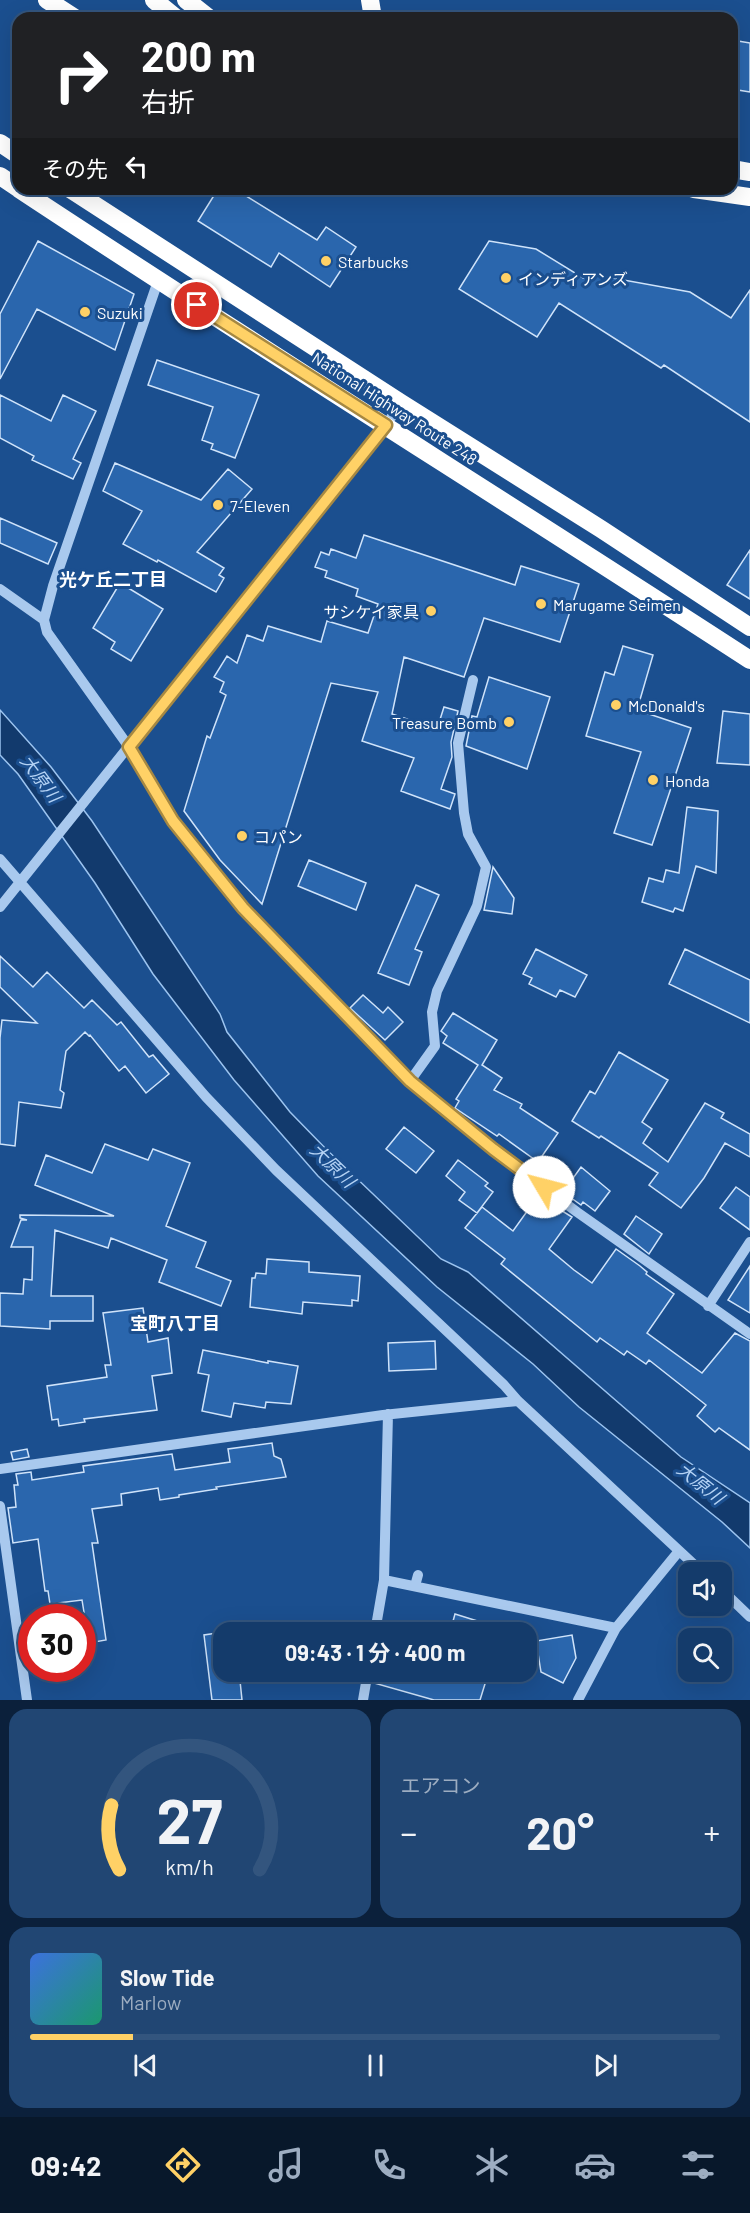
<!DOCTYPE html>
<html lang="ja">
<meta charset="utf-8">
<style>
body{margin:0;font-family:Barlow,"Noto Sans JP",sans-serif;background:#214673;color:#f1f3f6;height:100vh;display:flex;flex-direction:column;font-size:22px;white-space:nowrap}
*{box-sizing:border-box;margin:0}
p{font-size:20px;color:#9dadc1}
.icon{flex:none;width:33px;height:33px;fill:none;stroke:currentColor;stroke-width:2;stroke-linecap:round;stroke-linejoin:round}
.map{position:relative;height:1700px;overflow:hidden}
.side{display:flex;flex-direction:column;gap:9px;padding:9px;background:#0b203b;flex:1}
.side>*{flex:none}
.banner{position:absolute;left:12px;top:12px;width:726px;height:183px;border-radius:18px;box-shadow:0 6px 24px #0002,0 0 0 2px #33557e;background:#202124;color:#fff;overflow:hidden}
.buttons{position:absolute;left:678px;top:1562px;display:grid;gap:12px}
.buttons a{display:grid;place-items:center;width:54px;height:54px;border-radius:12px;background:#143b6b;box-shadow:0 6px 24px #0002,0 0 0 2px #33557e;font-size:30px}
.speed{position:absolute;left:18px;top:1604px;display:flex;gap:12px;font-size:30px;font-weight:700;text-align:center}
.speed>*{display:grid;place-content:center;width:78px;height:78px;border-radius:50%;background:#143b6b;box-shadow:0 6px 24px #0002,0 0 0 2px #33557e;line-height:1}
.speed .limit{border:9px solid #d22;background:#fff;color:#111}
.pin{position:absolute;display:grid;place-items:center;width:51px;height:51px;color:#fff;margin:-26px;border:3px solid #fff;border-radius:50%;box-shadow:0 2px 6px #0007}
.me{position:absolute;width:66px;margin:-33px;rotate:307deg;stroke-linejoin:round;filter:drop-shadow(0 0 4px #0008)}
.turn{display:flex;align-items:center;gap:21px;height:126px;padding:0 30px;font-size:27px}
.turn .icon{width:78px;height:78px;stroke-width:2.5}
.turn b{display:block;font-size:42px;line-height:51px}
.then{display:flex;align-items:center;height:57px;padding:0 30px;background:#0003;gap:12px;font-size:22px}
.big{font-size:45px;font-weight:700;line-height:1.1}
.side .widget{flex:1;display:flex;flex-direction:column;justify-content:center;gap:9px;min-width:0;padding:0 21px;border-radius:18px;background:#214673}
.side .dial{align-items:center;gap:0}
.dial svg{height:156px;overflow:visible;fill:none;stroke:#33557e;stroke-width:7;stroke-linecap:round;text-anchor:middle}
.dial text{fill:#f1f3f6;stroke:none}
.song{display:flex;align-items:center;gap:18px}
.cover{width:72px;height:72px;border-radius:9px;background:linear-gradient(135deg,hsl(220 70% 55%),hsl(160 70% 35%))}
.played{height:6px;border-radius:3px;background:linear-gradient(90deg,#ffd166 15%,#33557e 15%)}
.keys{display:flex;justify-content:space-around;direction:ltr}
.heat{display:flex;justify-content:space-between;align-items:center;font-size:33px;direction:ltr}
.side .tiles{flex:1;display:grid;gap:9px;grid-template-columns:1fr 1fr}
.widget:last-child{grid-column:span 2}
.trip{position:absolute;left:213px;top:1622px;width:324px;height:60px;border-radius:18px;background:#143b6b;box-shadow:0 6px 24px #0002,0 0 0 2px #33557e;font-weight:700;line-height:60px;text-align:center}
.menu{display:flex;height:96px;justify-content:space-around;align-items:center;background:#08182b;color:#9dadc1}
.menu .icon{width:42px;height:42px}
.menu .selected{color:#ffd166}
.menu b{font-size:27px;color:#f1f3f6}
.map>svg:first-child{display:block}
.water{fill:#123a6d;stroke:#9cc4f0;stroke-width:1.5}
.building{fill:#2a66ad;stroke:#cfe3fa;stroke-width:1.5}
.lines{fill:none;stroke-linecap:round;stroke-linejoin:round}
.minor{stroke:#a9c9ee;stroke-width:10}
.highway{stroke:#fff;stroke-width:18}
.route-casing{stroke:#a68842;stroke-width:15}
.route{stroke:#ffd166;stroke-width:10}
.poi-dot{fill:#ffd166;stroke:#1b4f8f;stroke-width:2}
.labels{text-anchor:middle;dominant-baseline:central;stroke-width:6;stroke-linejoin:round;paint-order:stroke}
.poi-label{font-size:16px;fill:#fff;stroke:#1b4f8f;text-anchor:start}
.street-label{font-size:16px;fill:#fff;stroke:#1b4f8f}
.neighbourhood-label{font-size:18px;font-weight:bold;fill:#fff;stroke:#1b4f8f}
.water-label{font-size:18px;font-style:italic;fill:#b5d3f5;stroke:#1b4f8f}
</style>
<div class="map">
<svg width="750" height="1700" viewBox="0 0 750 1700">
<rect width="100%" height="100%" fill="#1b4f8f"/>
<!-- water -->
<path class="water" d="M0 710 51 767 92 821 220 1014 227 1032 290 1112 327 1150 441 1259 468 1272 681 1457 750 1503V1548L722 1522 579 1407 533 1364 437 1287 318 1176 234 1080 153 974 95 883 18 774 0 755Z"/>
<!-- building -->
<path class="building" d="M732 40 750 43V92L732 89Z
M218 189H235L317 240 326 227 356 247 330 287 279 253 271 267 198 221Z
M38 241 134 294 115 350 37 309 0 379V314Z
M489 241 536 249 583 278 585 273 690 292 731 318 750 290V422L664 365 661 368 559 303 537 337 459 289Z
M157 360 259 395 235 458 211 449 213 444 202 440 213 407 148 385Z
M0 395 51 421 63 395 96 411 73 459 81 463 73 479 32 460 34 456 0 438Z
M115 463 201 500 228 469 252 489 197 552 224 568 219 575 224 578 216 592 158 560 157 562 123 544 142 511 103 491Z
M0 518 57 543 48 564 0 543Z
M364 535 515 585 521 566 579 584 560 642 484 618 464 677 404 657 392 714 437 729 444 707 458 711 451 742 452 757 441 789 455 794 450 809 401 791 414 758 362 741 378 692 331 683 262 904 220 860 184 811 207 736 210 738 226 695 220 692 224 682 214 677 227 656 237 663 247 635 263 641 268 626 321 642 327 621 368 633 378 604 356 596 358 589 325 577 327 571 315 567 321 552 329 555 331 549 356 558Z
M750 550V599L727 585Z
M120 583 163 609 131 661 111 649 115 642 93 628Z
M623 646 653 655 637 710 691 728 652 845 614 833 641 752 586 736 605 672 614 675Z
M489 677 550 697 527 769 466 746 472 716 477 717Z
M723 711 750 714V765L717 763Z
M687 807 718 811 716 873 696 866 683 911 675 908 673 912 642 902 649 878 663 882 666 870 679 873Z
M309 860 366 883 356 910 298 886Z
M493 867 514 898 512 914 484 910Z
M416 885 439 895 415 949 422 952 409 985 378 973Z
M536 949 587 975 575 997 560 990 556 997 529 984 532 978 523 974Z
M685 949 750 980V1023L669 984Z
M0 956 33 987 47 972 84 1008 92 1000 117 1025 121 1022 149 1057 153 1055 169 1074 146 1093 125 1066 119 1071 90 1035 89 1036 85 1032 66 1051 60 1090 64 1093 61 1108 19 1102 15 1146 0 1144V1038L2 1020 37 1023 0 987Z
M363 995 383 1013 388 1007 403 1022 385 1040 350 1008Z
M453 1013 497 1040 482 1065 502 1078 494 1090 522 1104 520 1108 558 1133 538 1162 499 1134 497 1136 455 1108 459 1101 456 1099 478 1065 443 1043 447 1036 441 1031Z
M619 1052 668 1080 642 1122 652 1129 643 1143 668 1162 705 1103 724 1113 721 1118 750 1134V1157L725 1143 704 1178 681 1208 649 1185 658 1173 601 1136 599 1138 572 1121 590 1091 595 1094Z
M404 1127 434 1151 416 1173 386 1149Z
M105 1144 148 1160 153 1149 190 1163 166 1226 206 1242 196 1267 231 1281 221 1306 159 1282 167 1260 111 1238 108 1248 55 1230 51 1296H93V1321H50V1329L0 1326V1293L23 1294 24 1279 32 1280 33 1247H11L21 1220H27L20 1218V1215L114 1216 35 1185 46 1155 92 1173Z
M458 1160 488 1183 485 1186 493 1192 477 1213 459 1200 465 1192 446 1176Z
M581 1167 610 1191 595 1211 583 1202 581 1205 563 1192Z
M736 1187 750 1197V1230L720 1208Z
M538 1196 572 1217 549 1249 574 1270 592 1283 616 1249 640 1266 647 1272 646 1274 674 1294 647 1333 702 1373 735 1333 750 1341V1450L719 1428 715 1432 697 1416 706 1405 649 1360 646 1364 627 1351 624 1355 600 1338 597 1342 501 1264 505 1259 465 1228 482 1207 513 1231Z
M636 1216 662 1234 649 1254 624 1234Z
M267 1259 309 1262V1272L360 1276 358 1301 352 1300V1306L303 1302 302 1314 250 1307 252 1278H255L256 1273 266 1274Z
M750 1266V1313L728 1300Z
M143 1308 148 1342 168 1338 172 1373 152 1376 157 1410 84 1419 85 1422 59 1426 58 1419 52 1420 47 1386 107 1377 105 1365H111L103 1313Z
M435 1341 436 1369 389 1371 388 1343Z
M203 1350 268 1363V1361L298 1366 291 1404 266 1402 265 1408 234 1403 231 1417 202 1411 209 1375 198 1373Z
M272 1443 274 1456 281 1459 286 1477 216 1487 217 1489 179 1495V1497L160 1500 158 1488 121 1494 122 1505 92 1509 98 1543H92L106 1640 89 1643 82 1600 50 1604 48 1591H45L38 1539 13 1543 8 1508 16 1507 14 1485H18L16 1474 31 1472 32 1480 84 1472 83 1466 172 1454 175 1470 230 1462 228 1449Z
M27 1449 29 1457 13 1460 11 1452Z
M455 1614 500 1628 499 1632H450Z
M224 1632V1671H239L242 1700H212L204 1635Z
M572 1635 576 1658 563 1683 541 1672 536 1641Z
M375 1671H489L480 1700H434L374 1683Z"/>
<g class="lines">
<!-- minor -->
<path class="minor" d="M158 281 53 586 44 620 47 632 129 747 173 821 243 908 410 1081 493 1149 577 1212 750 1334
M0 589 44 620
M0 859 206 1097 276 1170 504 1385 518 1401 702 1572
M0 907 386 425 401 403
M410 1081 435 1046 432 1012 437 991 477 906 486 867 468 834 464 813 458 743 473 680
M708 1306 750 1242
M0 1469 383 1415 518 1401
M0 1506 27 1700
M384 1580 616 1628
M415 1586 418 1575
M722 1590 750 1617
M375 1632 384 1580 388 1414
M363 1700 368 1671
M578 1700 616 1628 679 1551"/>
<!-- highway -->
<path class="highway" d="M47 0 75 18
M154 0 176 18
M186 0 209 18
M370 0 373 18
M0 143 18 155
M732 169 750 172
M0 176 18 188
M19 189C261 349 507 502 750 660
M70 189 401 403 601 529 750 627
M694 189 750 197"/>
</g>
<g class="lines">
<defs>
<path id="route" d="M197 305 386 425 129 747 173 821 243 908 410 1081 493 1149 544 1187"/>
</defs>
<!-- route casing -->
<use href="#route" class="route-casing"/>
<!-- route -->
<use href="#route" class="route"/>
</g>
<!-- markers -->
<g class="poi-dot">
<circle cx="326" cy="261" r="6"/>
<circle cx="506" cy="278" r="6"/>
<circle cx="85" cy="312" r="6"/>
<circle cx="218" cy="505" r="6"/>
<circle cx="541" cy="604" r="6"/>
<circle cx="431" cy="611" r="6"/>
<circle cx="616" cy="705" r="6"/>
<circle cx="509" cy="722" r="6"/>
<circle cx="653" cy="780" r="6"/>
<circle cx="242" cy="836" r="6"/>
</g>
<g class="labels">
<!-- poi labels -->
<g class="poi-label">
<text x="338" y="261">Starbucks</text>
<text x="518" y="278">インディアンズ</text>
<text x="97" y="312">Suzuki</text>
<text x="230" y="505">7-Eleven</text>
<text x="553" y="604">Marugame Seimen</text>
<text x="419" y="611" text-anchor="end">サシケイ家具</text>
<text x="628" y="705">McDonald's</text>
<text x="497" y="722" text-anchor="end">Treasure Bomb</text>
<text x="665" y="780">Honda</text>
<text x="254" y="836">コパン</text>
</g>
<!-- street labels -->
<g class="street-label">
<text transform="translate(395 408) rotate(33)">National Highway Route 248</text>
</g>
<!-- neighbourhood labels -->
<g class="neighbourhood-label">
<text x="113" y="579">光ケ丘二丁目</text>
<text x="175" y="1323">宝町八丁目</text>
</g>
<!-- water labels -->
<g class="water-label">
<text transform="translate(41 778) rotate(53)">大原川</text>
<text transform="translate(333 1165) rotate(44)">大原川</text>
<text transform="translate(701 1483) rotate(39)">大原川</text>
</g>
</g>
</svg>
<div class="buttons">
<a><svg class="icon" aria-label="sound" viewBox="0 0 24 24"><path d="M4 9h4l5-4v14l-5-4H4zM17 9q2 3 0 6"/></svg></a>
<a><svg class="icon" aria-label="search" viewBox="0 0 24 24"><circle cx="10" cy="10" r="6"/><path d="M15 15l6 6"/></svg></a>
</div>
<div class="speed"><div class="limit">30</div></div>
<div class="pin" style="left:197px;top:305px;background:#d93025"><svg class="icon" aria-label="arrive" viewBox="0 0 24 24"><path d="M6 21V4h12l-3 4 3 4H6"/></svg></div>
<svg class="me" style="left:544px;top:1187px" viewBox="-20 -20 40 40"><circle r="19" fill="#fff"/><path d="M0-13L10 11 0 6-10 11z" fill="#ffd166"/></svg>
<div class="trip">09:43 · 1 分 · 400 m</div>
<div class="banner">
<div class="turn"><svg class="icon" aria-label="right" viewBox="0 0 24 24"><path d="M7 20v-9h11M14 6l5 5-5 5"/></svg><div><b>200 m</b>右折</div></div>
<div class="then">その先<svg class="icon" aria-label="left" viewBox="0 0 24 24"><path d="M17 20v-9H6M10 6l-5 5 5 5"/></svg></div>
</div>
</div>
<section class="side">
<div class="tiles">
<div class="widget dial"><svg viewBox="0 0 100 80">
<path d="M14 69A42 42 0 1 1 86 69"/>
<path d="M14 69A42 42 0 0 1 10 36" stroke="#ffd166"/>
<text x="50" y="56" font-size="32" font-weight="700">27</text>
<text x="50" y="72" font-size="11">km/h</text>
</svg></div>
<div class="widget"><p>エアコン</p>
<div class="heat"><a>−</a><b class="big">20°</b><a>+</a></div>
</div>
<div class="widget">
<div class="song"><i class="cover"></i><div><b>Slow Tide</b><p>Marlow</p></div></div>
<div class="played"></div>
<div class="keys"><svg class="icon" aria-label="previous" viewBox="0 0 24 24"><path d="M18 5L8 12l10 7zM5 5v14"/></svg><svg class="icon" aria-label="pause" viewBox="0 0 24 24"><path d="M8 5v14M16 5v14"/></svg><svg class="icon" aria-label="next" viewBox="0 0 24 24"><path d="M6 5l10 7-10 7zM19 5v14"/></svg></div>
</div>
</div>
</section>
<nav class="menu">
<b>09:42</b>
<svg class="icon selected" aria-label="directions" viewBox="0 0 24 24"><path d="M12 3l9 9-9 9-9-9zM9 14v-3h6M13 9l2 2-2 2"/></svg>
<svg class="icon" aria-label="music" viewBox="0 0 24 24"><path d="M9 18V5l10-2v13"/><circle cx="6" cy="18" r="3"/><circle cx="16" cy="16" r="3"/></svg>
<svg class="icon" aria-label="phone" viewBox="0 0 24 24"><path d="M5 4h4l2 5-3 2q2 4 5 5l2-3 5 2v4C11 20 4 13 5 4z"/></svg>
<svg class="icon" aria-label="climate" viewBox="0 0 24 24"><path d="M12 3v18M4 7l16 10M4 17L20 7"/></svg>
<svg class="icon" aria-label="car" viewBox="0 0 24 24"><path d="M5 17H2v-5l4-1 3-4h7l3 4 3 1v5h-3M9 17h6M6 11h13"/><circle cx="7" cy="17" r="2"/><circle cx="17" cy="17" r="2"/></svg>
<svg class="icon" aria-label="filters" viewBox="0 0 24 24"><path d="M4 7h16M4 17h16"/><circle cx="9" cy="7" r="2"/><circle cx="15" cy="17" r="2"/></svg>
</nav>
